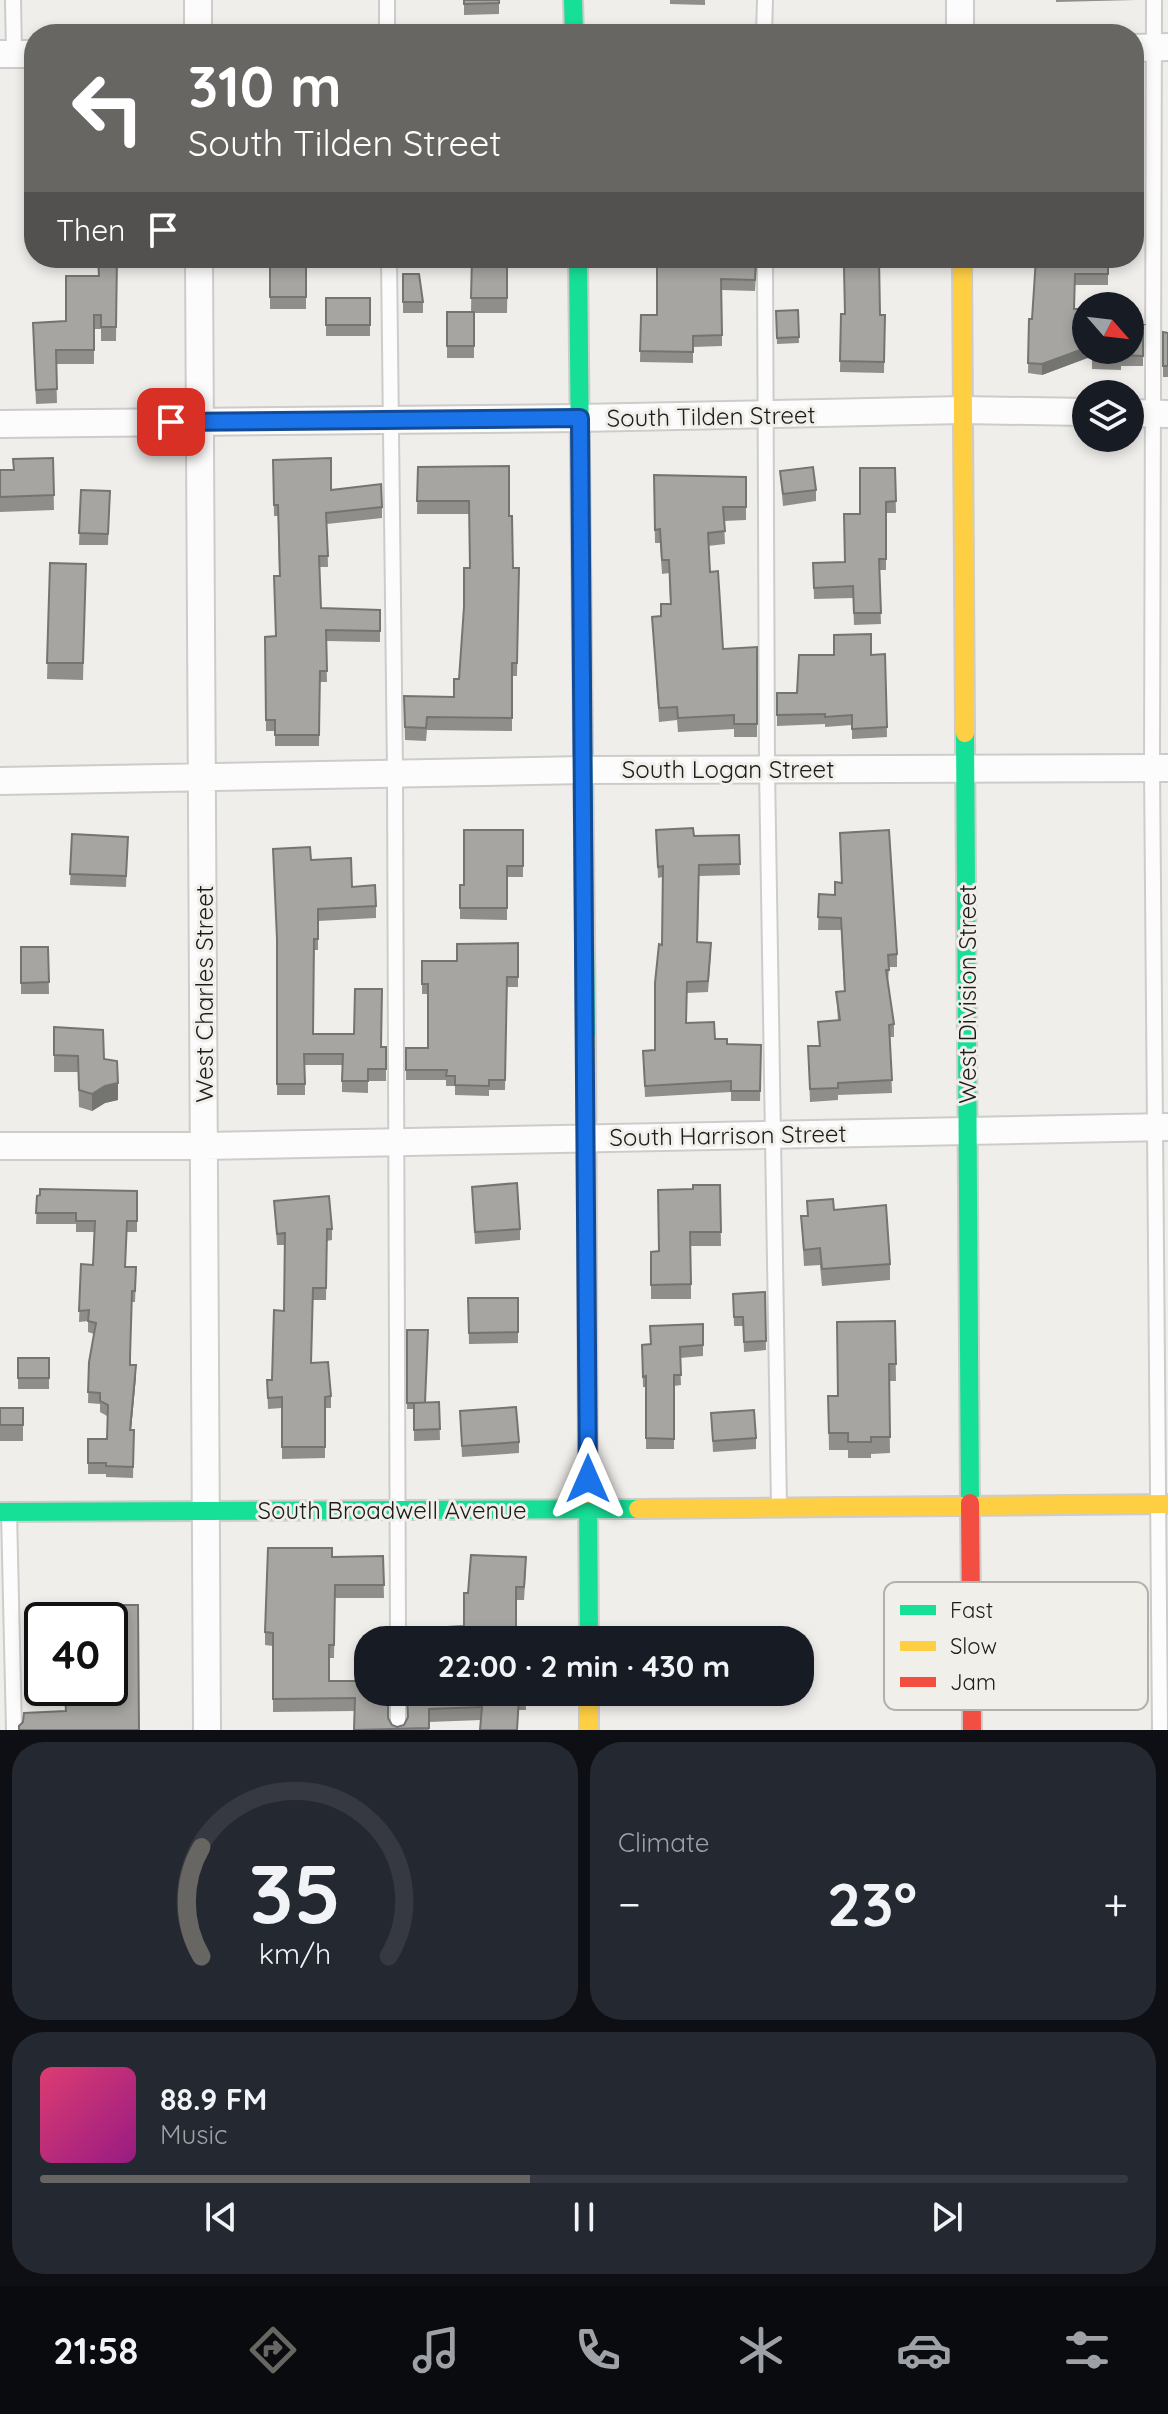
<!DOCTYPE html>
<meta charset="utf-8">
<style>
body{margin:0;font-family:Quicksand,sans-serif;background:#242831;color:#f1f3f6;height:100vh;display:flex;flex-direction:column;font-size:30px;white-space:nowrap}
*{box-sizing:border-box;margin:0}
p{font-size:26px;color:#9ea1a6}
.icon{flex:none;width:44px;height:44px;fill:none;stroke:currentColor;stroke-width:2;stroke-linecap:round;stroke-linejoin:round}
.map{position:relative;height:1730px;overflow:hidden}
.drawer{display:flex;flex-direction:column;gap:12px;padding:12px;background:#0d0f14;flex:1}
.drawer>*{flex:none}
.guide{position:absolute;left:24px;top:24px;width:1120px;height:244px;border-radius:32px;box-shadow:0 4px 12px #0003;background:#676663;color:#fff;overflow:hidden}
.needle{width:52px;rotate:118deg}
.tools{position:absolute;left:1072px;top:292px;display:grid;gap:16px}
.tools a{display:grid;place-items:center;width:72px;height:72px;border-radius:50%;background:#171b24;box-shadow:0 4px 12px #0003;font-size:40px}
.speed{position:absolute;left:24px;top:1602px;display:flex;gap:16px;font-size:40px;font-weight:700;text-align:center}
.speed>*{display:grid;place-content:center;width:104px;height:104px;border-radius:50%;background:#171b24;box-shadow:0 4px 12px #0003;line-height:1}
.speed .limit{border:4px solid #111;border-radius:12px;background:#fff;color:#111}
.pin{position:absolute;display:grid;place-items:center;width:68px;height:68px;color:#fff;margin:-34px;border-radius:16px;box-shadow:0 4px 12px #0006}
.me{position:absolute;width:88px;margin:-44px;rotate:0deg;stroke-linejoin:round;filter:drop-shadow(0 0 6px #0008)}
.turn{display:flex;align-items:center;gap:28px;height:168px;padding:0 32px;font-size:36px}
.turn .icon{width:104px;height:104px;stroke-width:2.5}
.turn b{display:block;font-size:56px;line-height:68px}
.then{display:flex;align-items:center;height:76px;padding:0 32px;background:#0003;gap:16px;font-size:30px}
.big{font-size:60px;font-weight:800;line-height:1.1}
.drawer .card{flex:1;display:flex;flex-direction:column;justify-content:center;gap:12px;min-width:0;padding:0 28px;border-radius:32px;background:#242831}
.drawer .dial{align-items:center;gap:0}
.dial svg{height:208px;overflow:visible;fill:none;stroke:#363941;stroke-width:7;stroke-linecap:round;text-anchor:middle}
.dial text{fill:#f1f3f6;stroke:none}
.song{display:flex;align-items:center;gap:24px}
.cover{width:96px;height:96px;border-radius:12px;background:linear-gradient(135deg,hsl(340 70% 55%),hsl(310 70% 35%))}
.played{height:8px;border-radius:4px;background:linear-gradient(90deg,#676663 45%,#363941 45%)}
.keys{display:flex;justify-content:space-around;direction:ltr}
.heat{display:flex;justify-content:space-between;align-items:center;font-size:44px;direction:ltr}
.drawer .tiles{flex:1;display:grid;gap:12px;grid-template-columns:1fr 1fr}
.card:last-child{grid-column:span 2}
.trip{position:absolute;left:354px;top:1626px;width:460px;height:80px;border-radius:32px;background:#171b24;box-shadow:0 4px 12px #0003;font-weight:800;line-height:80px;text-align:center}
.tab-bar{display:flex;height:128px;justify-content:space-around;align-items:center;background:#090b0e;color:#9ea1a6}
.tab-bar .icon{width:56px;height:56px}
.tab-bar .current{color:#676663}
.tab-bar b{font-size:36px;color:#f1f3f6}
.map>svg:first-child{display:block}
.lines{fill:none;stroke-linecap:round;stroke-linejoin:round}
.lane-casing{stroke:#cdccca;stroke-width:18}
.street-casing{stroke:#cdccca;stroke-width:30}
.fast-casing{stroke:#cdccca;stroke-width:22}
.slow-casing{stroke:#cdccca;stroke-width:22}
.jam-casing{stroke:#cdccca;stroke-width:22}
.lane{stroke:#fdfcfc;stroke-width:14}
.street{stroke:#fdfcfc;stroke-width:26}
.fast{stroke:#16e098;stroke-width:18}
.slow{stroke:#ffcf43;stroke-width:18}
.jam{stroke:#f24e42;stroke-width:18}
.wall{fill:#8f8e8b}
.shaded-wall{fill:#747471}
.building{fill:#a6a5a2;stroke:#747471;stroke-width:2}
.route-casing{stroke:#114b97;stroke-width:20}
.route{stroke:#1a73e8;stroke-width:14}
.labels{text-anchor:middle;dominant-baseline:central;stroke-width:6;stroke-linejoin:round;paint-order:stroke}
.street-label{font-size:24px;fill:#1d1c1a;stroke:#f1efea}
.key{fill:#f1efea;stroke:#b1b0ac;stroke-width:2}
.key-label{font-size:22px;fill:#1d1c1a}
</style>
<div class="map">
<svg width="1168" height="1730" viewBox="0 0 1168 1730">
<rect width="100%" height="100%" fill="#f0eeeb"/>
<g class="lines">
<defs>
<path id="lane" d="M13 0 14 54
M387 0V34
M1154 0 1152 768 1160 1730
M764 34 765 0
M389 258 395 772 398 1640
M765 258 767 769 779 1506
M9 1512 14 1730
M398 1730V1692"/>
<path id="street" d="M198 0V34
M960 0V34
M1134 48 1168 47
M0 54H34
M199 258 207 1730
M1130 413 1168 414
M0 424 580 418 963 410 1086 412
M0 781 584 770 1168 768
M0 1146H205L1168 1127"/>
<path id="fast" d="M573 0 574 34
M578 258 586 1038
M965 733 970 1503
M588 1494 589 1640
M0 1512 638 1509"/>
<path id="slow" d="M962 258 965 733
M586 1038 588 1494
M638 1509 1168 1504
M589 1692V1730"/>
<path id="jam" d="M970 1503 972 1730"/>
</defs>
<!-- lane casing -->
<use href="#lane" class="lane-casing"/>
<!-- street casing -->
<use href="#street" class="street-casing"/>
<!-- fast casing -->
<use href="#fast" class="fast-casing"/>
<!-- slow casing -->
<use href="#slow" class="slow-casing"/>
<!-- jam casing -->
<use href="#jam" class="jam-casing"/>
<!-- lane -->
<use href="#lane" class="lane"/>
<!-- street -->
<use href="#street" class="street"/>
<!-- fast -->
<use href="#fast" class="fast"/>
<!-- slow -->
<use href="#slow" class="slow"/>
<!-- jam -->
<use href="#jam" class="jam"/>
</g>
<!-- wall -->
<path class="wall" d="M464 0H499V14L464 15Z
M670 0H705V5L670 4Z
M1056 0H1136L1056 2Z
M117 258 116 341H101V329H94V364H56L57 403 36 404 33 337 66 321 98 276V259Z
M270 258H306V309H270Z
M472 258H508L507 313H474V358H447V312H471Z
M757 258 755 291 722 290V346L693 347V363L640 362 641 315H657Z
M1036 258H1114V261H1108V285H1075V309L1086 350 1143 325V366H1121V370L1092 369V356L1042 375 1028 373 1029 319H1032Z
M856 267 880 315H885L884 373 840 372 841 314H845Z
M403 274 423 302V313H403Z
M326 298H370V336H326Z
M798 310 799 343 777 344 776 311Z
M1163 332 1168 333V377H1163Z
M53 458 54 510 0 512V470H13Z
M273 460 331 490 382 507V518L327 524 328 567H319L321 608 380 610V642L326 641 327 682H320L319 746H275V731H266L265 637 275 636 279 576 278 516H274Z
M418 467 509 516 513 568H519L517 676H512V731L427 730 426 741 405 740 404 696 454 697 459 679 470 568 469 514H417Z
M895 468 896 513H886V570H879L881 624 854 625 853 598 814 599 813 563 845 562 860 514Z
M780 471 816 490V501L783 506Z
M654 475 746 477V520L724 521 725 544 708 546 710 572 723 649 757 647V737H734V729L678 732 677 720 659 722 652 617 661 616V604H670L669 573 662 574 660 543H655Z
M81 490 110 491 108 545H79Z
M50 563 86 564 83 680 47 679Z
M885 654 887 737 852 739V725L825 727V724L777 726V693H797L834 655Z
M523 830V877H507V920L460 919V885H464Z
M656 830 694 836 739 835 740 875 699 876 698 942 711 954 708 992 687 993 686 1023 727 1044 761 1045 760 1101H731V1092L645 1097 643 1051 655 1050 662 945V877L658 878Z
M72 834 128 837 126 887 70 885Z
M311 860 352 887 376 906V918L318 921V950H314V1034L386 1047V1081H368V1093L342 1092V1065H305V1095H277V950Z
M819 894 897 954V967H889L888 983 894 1024V1037H890L892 1093 838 1095V1100L810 1102 808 1046H819L818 1022 838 1020 836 992 844 991 841 930H818Z
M518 943V987H507L505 1090H489V1096L455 1095V1086H446V1080H406V1048H428V994H422V961H457Z
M21 947H48L49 994H21Z
M54 1027 104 1059 118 1100 105 1103 92 1111 79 1107 78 1072H54Z
M720 1185 721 1246H691V1299H651V1252L659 1251 693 1189Z
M472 1187 520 1229V1240L475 1244Z
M137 1191V1232H127L125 1267 136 1278 135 1302H132L130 1360V1365L136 1376 131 1430H134L133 1478 106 1477V1474H88V1439H107V1416L100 1412V1404L88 1403 89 1362 94 1334 88 1332V1321L79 1322 81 1264 93 1265 94 1232H76V1224H36L37 1196Z
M274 1201 332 1229V1240L327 1241 326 1300H313L311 1363 331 1396V1408H325V1458L282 1459V1408L268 1409 267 1380H272L284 1311 285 1245H277Z
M807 1201 834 1210 890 1264V1280L822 1286 820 1265 804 1266 801 1216H807Z
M765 1292 766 1350 744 1352 743 1326H734L733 1294Z
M468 1298H518V1343L469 1344Z
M895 1321 896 1381H889L890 1453 871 1454V1458H848V1450H829L828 1396H838Z
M703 1324V1356L680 1358 681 1385 674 1386V1449H646V1387H643L642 1345 651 1344Z
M407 1330 425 1403 439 1402 440 1440 414 1441V1409H407Z
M18 1358H49V1389H18Z
M0 1408H23V1441H0Z
M460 1411 519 1442V1453L462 1457Z
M711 1413 756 1438V1449L713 1452Z
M383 1556 384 1598H335L334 1658H329V1681L388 1718 392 1725 397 1727 404 1725 408 1717 407 1692H525L526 1710H519L481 1720 429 1722V1730H354V1711L273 1712V1646L265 1645V1632L332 1557Z
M526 1570 524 1600H516L464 1626 468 1593Z
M1079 1613 1088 1694V1705L1058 1706V1700L1039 1701 1038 1691H1029L1027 1638 1033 1627V1616Z"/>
<!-- shaded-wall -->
<path class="shaded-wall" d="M1143 325V335L1130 331Z
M1086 348V350H1093V356L1042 375V364Z
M118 1083V1100L105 1103 92 1111V1094L105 1086Z
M136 1365V1376L130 1441V1430Z"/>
<!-- building -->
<path class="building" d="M464 0H499V3L464 4Z
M117 258 116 327H101V315H94V350H56L57 389 36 390 33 323 66 321V276H99L98 259Z
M270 258H306V297H270Z
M472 258H507V298H471Z
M657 258H756L755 280 721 279 722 335 693 336V352L640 351 641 315H657Z
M856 258H879L880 315H885L884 362 840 361 841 314H845L844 267H856Z
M1036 258H1108V274H1075L1074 309H1086V348L1042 364 1028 363 1029 319H1032Z
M403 274H419L423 302H403Z
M326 298H370V325H326Z
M798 310 799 337 777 338 776 311Z
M447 312H474V346H447Z
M1130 324 1143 325 1130 331Z
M1130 331 1143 332V356L1121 355V359L1092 358V350H1130Z
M1163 332 1168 333V366H1163Z
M53 458 54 495 0 497V470H14L13 459Z
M331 458V490L381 484 382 507 326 513 328 556H319L321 608 380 610V631L326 630 327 671H320L319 735H275V720H266L265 637 276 636 274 576H280L278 505H274L273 460Z
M509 466V516H512L513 568H519L517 663H512V718L427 717 426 728 405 727 404 696 454 697V679H459L464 607V568H470L469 501H417L418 467Z
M813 467 816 490 783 494 780 471Z
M860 468H895L896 501 886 502V559H879L881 613H854L853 586 814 588 813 563 845 562 844 514H860Z
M654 475 746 477V507H723L725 531 708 533 710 572 718 571 723 649 757 647V724H734V715L678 718 677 707 659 708 652 617 661 616V604H671L669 560H662L660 529 655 530Z
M81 490 110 491 108 534 79 533Z
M50 563 86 564 83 663H47Z
M871 634V655L885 654 887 727 852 729V715L825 717V714L777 715V693H797L799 655H834V635Z
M693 828 694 836 739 835 740 864 699 865 697 942 711 943 708 981 687 982 686 1023 714 1022 715 1039H727V1044L761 1045 760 1091H731V1081L645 1086 643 1051 655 1050V983L659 944 662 945 663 866 658 867 656 830Z
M464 830H523V866H507V908H460V885H464Z
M889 830 897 954 888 955 889 970H886L894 1024 889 1025 892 1080 838 1083V1088L810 1089 808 1046H820L818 1022 840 1020 836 992 845 991 841 918 818 917 819 894 835 895V882L842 883 840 833Z
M72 834 128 837 126 876 70 874Z
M310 847 311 860 351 858 352 887 375 885 376 906 318 909V939H314L313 1034H354L355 989H382L381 1047H386V1069H368V1081H342L343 1054H304L305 1084H277V939L273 849Z
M518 943V977H507L505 1080H489V1086L455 1085V1076H446L447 1070H406V1048H428V984H422V961H457V944Z
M21 947H48L49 982 21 983Z
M54 1027 103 1030 104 1059 117 1061 118 1083 105 1086 92 1094 79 1090 78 1056 54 1055Z
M517 1183 520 1229 475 1232 472 1187Z
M693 1185H720L721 1232H690L691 1284 651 1285V1252L659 1251 658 1190 693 1189Z
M40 1189 137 1191V1221H127L125 1267H136L135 1291H132L130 1357V1365H136L130 1430H134L133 1467 106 1466V1463H88V1439H107L108 1405 100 1401V1393L88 1392 89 1362 96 1323 88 1321 89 1310 79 1311 81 1264 93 1265 95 1221H76V1213H36L37 1196 40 1195Z
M329 1196 332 1229H327L326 1288H313L311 1363 328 1362 331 1396 325 1397V1447H282V1397L268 1398 267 1380H272L274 1310 284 1311 285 1233 277 1234 274 1201Z
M833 1199 834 1210 886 1205 890 1264 822 1269 820 1248 804 1250 801 1216H808L807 1201Z
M765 1292 766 1341 744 1342 743 1317H734L733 1294Z
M468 1298H518V1332L469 1333Z
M895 1321 896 1364H889L890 1437H871V1442H848V1433H829L828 1396H838L837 1322Z
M703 1324V1345L680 1347 681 1375H674V1439L646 1438V1376L643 1377 642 1345 651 1344 650 1326Z
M407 1330H428L425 1403H407Z
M18 1358H49V1378H18Z
M439 1402 440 1429 414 1430V1403Z
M516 1407 519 1442 462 1446 460 1411Z
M0 1408H23V1425H0Z
M754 1410 756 1438 713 1441 711 1413Z
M268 1548H332V1557L383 1556 384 1585H335L334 1645H329V1681H368V1692H388V1718L392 1725 397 1727 404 1725 408 1717 407 1692H525L526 1697H519L517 1730H480L482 1707 429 1709V1728L354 1730 355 1698 273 1699V1633L265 1632Z
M471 1555 526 1557 524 1587H516V1640H448V1627L464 1626V1593H468Z
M99 1605H138L139 1730H19V1726L23 1722 24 1713 66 1711 65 1696H71V1688H110V1620H100Z"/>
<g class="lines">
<defs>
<path id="route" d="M171 422 580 418 588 1479"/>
</defs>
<!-- route casing -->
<use href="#route" class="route-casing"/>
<!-- route -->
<use href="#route" class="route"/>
</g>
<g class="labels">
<!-- street labels -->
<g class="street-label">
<text transform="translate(711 416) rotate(-1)">South Tilden Street</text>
<text x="728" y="769">South Logan Street</text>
<text transform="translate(204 994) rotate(-90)">West Charles Street</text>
<text transform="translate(967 994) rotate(-90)">West Division Street</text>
<text transform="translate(728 1135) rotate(-1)">South Harrison Street</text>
<text x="392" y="1510">South Broadwell Avenue</text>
</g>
</g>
<!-- legend -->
<rect x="884" y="1582" width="264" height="128" rx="12" class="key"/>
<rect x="900" y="1605" width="36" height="10" fill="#16e098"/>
<rect x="900" y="1641" width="36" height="10" fill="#ffcf43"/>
<rect x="900" y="1677" width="36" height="10" fill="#f24e42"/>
<g class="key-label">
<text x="950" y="1618">Fast</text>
<text x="950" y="1654">Slow</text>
<text x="950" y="1690">Jam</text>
</g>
</svg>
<div class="tools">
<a><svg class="needle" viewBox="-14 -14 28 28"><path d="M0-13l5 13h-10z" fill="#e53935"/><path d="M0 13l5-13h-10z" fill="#9ea1a6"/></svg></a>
<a><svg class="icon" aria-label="layers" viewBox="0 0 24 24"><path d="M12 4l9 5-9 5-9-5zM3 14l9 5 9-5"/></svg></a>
</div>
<div class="speed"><div class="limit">40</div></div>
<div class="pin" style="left:171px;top:422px;background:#d93025"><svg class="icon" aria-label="arrive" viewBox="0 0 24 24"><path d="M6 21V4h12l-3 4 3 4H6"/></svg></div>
<svg class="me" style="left:588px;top:1479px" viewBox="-20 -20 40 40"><path d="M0-17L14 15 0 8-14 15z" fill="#1a73e8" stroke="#fff" stroke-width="4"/></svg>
<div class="trip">22:00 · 2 min · 430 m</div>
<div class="guide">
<div class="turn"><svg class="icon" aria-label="left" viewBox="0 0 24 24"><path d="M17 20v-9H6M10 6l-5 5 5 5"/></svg><div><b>310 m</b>South Tilden Street</div></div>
<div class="then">Then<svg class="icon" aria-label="arrive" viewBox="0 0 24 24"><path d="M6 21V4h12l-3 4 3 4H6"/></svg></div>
</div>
</div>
<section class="drawer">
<div class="tiles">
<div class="card dial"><svg viewBox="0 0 100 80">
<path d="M14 69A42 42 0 1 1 86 69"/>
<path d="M14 69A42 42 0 0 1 14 27" stroke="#676663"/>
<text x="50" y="56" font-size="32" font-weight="700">35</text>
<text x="50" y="72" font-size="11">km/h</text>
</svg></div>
<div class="card"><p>Climate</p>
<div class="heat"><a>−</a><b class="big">23°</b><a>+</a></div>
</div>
<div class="card">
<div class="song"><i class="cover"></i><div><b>88.9 FM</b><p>Music</p></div></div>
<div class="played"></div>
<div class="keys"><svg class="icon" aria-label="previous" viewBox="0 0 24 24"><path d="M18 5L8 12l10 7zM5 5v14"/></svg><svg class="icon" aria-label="pause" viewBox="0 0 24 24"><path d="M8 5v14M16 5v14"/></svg><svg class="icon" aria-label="next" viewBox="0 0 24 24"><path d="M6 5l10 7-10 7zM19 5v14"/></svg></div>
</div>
</div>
</section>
<nav class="tab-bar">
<b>21:58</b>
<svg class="icon current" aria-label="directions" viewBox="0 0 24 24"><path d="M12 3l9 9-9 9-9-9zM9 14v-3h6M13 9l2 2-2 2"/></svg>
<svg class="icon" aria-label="music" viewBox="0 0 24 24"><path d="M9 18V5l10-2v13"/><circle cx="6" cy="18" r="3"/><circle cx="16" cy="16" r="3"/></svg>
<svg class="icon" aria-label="phone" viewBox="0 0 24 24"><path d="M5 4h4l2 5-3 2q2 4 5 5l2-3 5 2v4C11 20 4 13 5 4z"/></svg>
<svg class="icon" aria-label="climate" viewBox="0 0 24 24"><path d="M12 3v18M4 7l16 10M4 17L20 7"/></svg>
<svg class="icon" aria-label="car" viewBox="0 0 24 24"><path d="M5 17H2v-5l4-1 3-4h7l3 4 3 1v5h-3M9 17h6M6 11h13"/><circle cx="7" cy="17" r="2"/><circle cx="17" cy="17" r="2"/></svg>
<svg class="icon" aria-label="filters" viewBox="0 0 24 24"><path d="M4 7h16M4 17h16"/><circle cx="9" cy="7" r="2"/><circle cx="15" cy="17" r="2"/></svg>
</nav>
